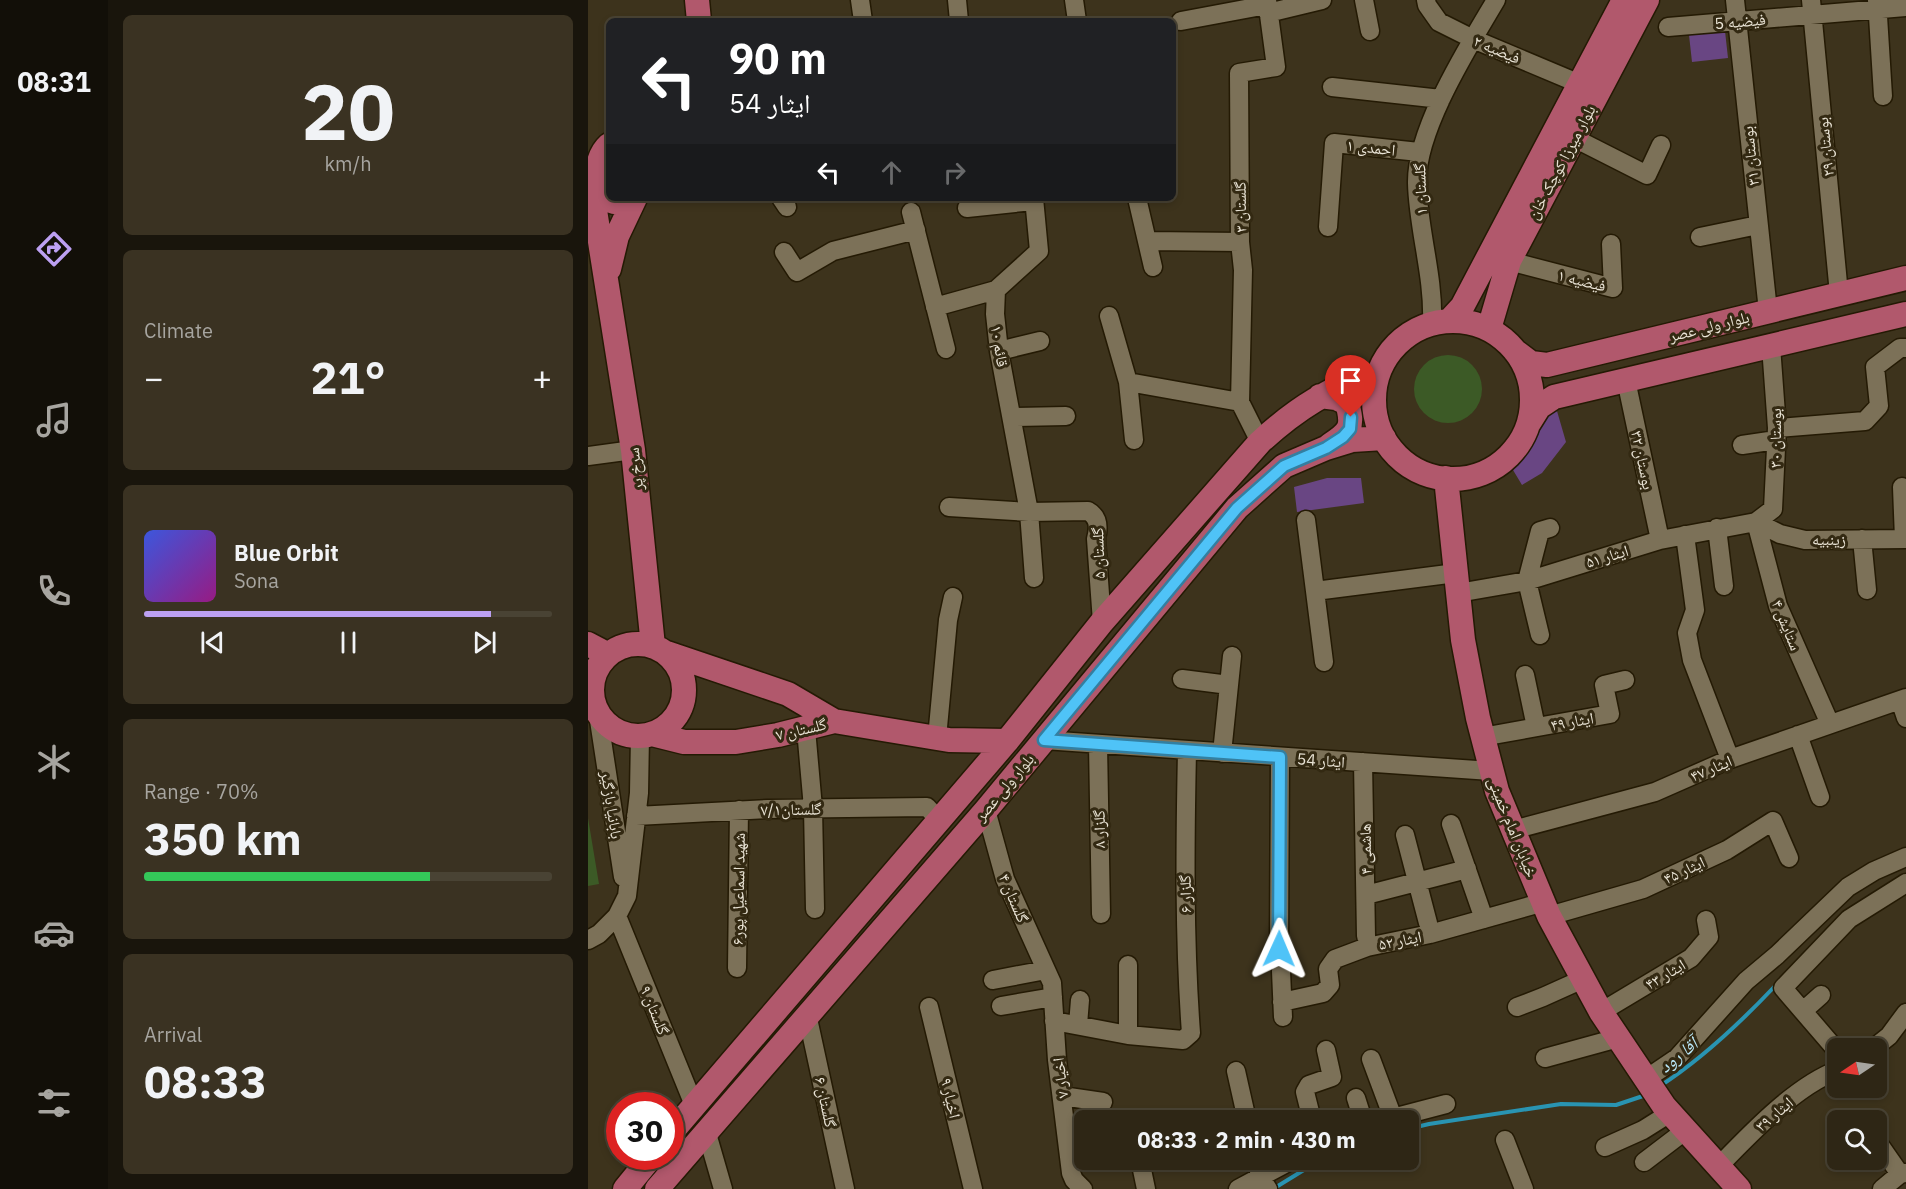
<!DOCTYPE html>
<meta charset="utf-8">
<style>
body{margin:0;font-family:"IBM Plex Sans","Noto Naskh Arabic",sans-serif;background:#3a3222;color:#f1f3f6;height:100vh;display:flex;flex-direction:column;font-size:22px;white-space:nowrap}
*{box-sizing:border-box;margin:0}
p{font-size:20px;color:#a7a5a0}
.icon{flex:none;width:33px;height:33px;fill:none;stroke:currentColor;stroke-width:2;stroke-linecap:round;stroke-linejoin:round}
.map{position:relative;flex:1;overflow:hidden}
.sheet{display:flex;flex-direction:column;gap:15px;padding:15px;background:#19150c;width:480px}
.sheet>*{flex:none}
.guide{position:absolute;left:18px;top:18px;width:570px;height:183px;border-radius:9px;box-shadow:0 3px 9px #0003,0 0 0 2px #494334;background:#202124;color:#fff;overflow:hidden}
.needle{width:39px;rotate:257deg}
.tools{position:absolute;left:1239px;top:1038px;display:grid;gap:12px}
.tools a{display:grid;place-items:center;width:60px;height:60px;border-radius:9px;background:#2e2615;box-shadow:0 3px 9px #0003,0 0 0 2px #494334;font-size:30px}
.speed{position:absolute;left:18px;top:1092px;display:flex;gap:12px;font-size:30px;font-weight:700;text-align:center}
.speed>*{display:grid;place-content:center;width:78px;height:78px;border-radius:50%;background:#2e2615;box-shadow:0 3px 9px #0003,0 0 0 2px #494334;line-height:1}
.speed .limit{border:9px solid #d22;background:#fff;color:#111}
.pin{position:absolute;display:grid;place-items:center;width:51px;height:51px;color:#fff;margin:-62px -26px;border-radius:50% 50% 50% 0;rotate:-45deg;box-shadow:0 0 6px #0007}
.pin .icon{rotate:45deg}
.me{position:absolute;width:66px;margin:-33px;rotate:1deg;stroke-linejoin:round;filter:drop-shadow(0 0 4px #0008)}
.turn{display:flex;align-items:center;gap:21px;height:126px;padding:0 24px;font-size:27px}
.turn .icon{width:78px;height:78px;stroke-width:2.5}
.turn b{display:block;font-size:42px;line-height:51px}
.lanes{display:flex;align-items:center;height:57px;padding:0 24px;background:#0003;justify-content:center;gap:30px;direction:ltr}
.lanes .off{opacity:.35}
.big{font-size:45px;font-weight:700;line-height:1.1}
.sheet .tile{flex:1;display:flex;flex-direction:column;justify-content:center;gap:9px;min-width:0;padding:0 21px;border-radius:9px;background:#3a3222}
.sheet .dial{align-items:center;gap:0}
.dial b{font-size:78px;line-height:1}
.song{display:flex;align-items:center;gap:18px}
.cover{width:72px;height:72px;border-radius:9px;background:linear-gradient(135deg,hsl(230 70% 55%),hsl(310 70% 35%))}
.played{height:6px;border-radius:3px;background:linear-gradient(90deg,#bca0f2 85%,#494334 85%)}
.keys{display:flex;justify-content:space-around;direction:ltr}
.heat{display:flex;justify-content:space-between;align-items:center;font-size:33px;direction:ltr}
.charge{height:9px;border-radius:4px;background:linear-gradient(90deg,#34c759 70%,#494334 0)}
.trip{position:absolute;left:486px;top:1110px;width:345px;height:60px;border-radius:9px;background:#2e2615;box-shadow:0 3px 9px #0003,0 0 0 2px #494334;font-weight:700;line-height:60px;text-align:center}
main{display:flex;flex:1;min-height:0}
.dock{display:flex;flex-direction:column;width:108px;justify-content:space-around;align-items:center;background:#120f08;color:#a7a5a0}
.dock .icon{width:42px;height:42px}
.dock .active{color:#bca0f2}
.dock b{font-size:27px;color:#f1f3f6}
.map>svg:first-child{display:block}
.green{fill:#3c5a26}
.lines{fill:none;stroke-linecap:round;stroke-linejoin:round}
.stream{stroke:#2994b2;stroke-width:4}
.building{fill:#694683}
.minor-casing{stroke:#241a04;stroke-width:21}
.major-casing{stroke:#241a04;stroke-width:27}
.minor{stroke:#7c7158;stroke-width:18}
.major{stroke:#b1586c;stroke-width:24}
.route-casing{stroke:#337fa1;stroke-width:15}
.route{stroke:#4fc3f7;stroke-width:10}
.labels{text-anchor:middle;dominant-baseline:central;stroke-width:6;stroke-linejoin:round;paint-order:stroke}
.street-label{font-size:16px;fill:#e9e3d5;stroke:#332912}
.water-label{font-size:18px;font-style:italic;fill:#bae8f9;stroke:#332912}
</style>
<main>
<nav class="dock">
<b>08:31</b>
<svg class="icon active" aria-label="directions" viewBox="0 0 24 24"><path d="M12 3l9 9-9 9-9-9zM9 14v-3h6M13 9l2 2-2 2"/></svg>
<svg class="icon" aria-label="music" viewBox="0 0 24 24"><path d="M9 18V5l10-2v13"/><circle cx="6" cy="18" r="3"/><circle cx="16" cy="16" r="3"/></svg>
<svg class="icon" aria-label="phone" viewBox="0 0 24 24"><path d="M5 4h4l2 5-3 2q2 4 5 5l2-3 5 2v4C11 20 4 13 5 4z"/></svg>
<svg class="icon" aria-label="climate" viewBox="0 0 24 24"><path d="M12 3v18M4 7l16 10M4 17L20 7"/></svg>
<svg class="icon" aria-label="car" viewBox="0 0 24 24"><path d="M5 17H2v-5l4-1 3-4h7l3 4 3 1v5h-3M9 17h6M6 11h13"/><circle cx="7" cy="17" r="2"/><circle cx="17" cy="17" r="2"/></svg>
<svg class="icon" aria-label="filters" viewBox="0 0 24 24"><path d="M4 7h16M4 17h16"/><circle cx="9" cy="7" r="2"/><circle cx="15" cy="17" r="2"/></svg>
</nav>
<section class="sheet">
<div class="tile dial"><b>20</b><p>km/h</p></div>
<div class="tile"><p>Climate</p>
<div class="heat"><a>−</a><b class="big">21°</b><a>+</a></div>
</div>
<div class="tile">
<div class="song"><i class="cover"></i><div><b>Blue Orbit</b><p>Sona</p></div></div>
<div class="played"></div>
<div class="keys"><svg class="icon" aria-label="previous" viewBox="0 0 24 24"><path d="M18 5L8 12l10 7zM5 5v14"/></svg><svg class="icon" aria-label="pause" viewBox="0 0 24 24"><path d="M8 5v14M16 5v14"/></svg><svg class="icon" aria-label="next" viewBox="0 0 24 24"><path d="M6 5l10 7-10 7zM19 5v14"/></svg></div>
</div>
<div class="tile"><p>Range · 70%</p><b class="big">350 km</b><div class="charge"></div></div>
<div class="tile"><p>Arrival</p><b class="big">08:33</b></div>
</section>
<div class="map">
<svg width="1318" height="1189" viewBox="0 0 1318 1189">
<rect width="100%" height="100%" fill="#3d331c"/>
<!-- green -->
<path class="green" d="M826 389a34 34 0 1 1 68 0a34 34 0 1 1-68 0Z
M0 818 11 884 0 886Z"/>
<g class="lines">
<!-- stream -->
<path class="stream" d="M1072 1086C1114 1059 1153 1022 1188 985
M820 1129 841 1124 973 1104 1028 1105 1058 1095
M685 1189 724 1165 736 1160"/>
</g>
<!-- building -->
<path class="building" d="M1137 31 1140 58 1104 62 1101 35Z
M969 411 978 442 954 473 934 485 925 470 938 453 956 418Z
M739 478H773L776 503 709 512 706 487Z"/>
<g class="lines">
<defs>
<path id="minor" d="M272 0 275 21
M369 0 371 21
M486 0 489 21
M776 0 782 31
M838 0 839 5 851 22 885 39 992 84
M1147 0 1180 311
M1223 0 1251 294
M1289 0 1295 96
M680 13 734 0
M593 21 679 5
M1080 27 1318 7
M744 87 853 99
M986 138 1059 175 1073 145
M193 198 199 207
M446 198 451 251 408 290 407 314 411 351 441 512 446 578
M549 198 565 267
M379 208 445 201
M323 212 358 349
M740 227 746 143 831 152
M1112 237 1170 225
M559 241 652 242
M196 252 209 272 245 251 328 230
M921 261 1025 288 1023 244
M347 307 408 290
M521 316 540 382 546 440
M844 323C846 276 830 229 829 183 828 129 881 46 908 0
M411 351 452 341
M1038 380 1072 540
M540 382 652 402
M425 417 478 416
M1189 428 1277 421 1291 406 1287 367 1312 348H1318
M672 442 652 402 655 270 652 242 651 73 688 67 679 0
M1154 445 1188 440
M0 456 45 450
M1314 487 1316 539
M361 507 441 512 500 511C511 517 511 527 508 539L514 622
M718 520 736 662
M1168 522 1190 606 1242 724
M1168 522 1192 534 1217 540 1318 539
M1129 528 1136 586
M1097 535 1107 610 1099 633 1104 660 1142 759
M1274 539 1279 590
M727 591 868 573
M870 593 939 581 1072 540 1168 522 1185 509 1189 428 1183 346
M952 635 939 581 952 531 962 528
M937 675 948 727
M594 679 641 685
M1312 700 1318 718
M10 714 35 877
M218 729 225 808 227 909
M1210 735 1232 797
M894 737 1022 714 1016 685 1037 680
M349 738 360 620 365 597
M456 740 903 771
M510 744 513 914
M634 753 644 656
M775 762 778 936
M398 810 417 879 464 983 469 1060 483 1173 486 1180 495 1189
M48 816 180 809 339 807 351 820
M863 824 896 919
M925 830 1067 792 1142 759 1318 698
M817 835 840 923
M778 895 879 869
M29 916 106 1105
M961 916 1055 889 1139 850 1185 821 1201 858
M0 940 11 934 29 916 39 896 51 793 52 736
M691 949 692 757
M149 968 151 810
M693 971 695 1017
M405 980 458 970
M694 1002 735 993 742 985 740 969 747 959 779 947 842 934 956 902
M413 1006 465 997
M341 1007 385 1189
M929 1007 955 997 995 979
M1215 1011 1233 995
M1013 1012 1103 958 1121 937 1118 920
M219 1014 257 1189
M466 1021 540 1035 595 1040 603 1033C596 939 597 845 599 751
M490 1025 492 1000
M540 1035V965
M1286 1048 1301 1036 1318 1013
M1250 1052 1195 988 1261 919 1318 883
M957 1058 1030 1038
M783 1059 805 1118
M648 1071 659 1120
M1058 1079 1089 1058 1158 981 1189 955 1260 887 1286 871 1318 857
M474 1096 515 1102
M768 1098 775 1120
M724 1120 717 1092 721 1085 744 1077 738 1050
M797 1120 858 1104
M478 1129 496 1127
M118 1130 135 1189
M917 1140 936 1189
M1291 1144 1312 1174
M1017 1147 1055 1130 1082 1113
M552 1160 558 1189
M668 1160 673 1178 680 1189
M1056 1162 1098 1130
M1130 1167C1162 1134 1207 1086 1250 1070
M650 1189 704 1160
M1294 1189 1312 1174 1318 1173"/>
<path id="major" d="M109 0 111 21
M21 145C0 164 6 218 46 198
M3 185 45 450 65 646
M21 269 29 236 47 198
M862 320 874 307 1036 0
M786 400a79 79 0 1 1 158 0a79 79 0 1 1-158 0Z
M903 330V322L921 261 1059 0
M927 351 943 363 959 365 1318 278
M732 396 748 398 759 403C766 427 762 432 742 445
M941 423 951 407 966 397 1318 314
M858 478 875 640 890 718 909 791 961 916 1013 1012 1076 1106 1151 1189
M4 690a46 46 0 1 1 92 0a46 46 0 1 1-92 0Z
M0 644 19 654
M79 653 200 694 246 721
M64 734 96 742H148L190 735 246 721 361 740 419 741
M82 1134 419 741 514 622 672 442C707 410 744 385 790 374
M37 1189 64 1156
M69 1189 398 810 649 508 696 466 738 448 764 440 796 438"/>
</defs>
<!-- minor casing -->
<use href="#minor" class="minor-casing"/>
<!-- major casing -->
<use href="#major" class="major-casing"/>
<!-- minor -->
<use href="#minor" class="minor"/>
<!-- major -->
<use href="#major" class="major"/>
</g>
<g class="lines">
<defs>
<path id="route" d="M691 949 692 757 456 740 649 508 696 466 738 448 755 437 762 429 763 417"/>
</defs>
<!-- route casing -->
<use href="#route" class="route-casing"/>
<!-- route -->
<use href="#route" class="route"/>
</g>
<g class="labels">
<!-- street labels -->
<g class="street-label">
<text transform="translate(1152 21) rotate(-5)">فیضیه 5</text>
<text transform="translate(909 49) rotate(23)">فیضیه ۲</text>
<text transform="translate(783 147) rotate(6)">احمدی ۱</text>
<text transform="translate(1237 147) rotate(-96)">بوستان ۲۹</text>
<text transform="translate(1162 156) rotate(-96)">بوستان ۳۱</text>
<text transform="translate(973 162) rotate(-62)">بلوار میرزا کوچک خان</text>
<text transform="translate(832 189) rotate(-92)">گلستان ۱</text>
<text transform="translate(652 207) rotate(-91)">گلستان ۳</text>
<text transform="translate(994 280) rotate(14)">فیضیه ۱</text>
<text transform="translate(1121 326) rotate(-14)">بلوار ولی عصر</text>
<text transform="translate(412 346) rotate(81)">قائم ۱۰</text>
<text transform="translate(1187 438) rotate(-90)">بوستان ۳۰</text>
<text transform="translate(1055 460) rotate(78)">بوستان ۳۲</text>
<text transform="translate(47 469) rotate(-96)">سرخ پر</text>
<text x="1241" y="539">زینبیه</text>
<text transform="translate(510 553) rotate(-92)">گلستان ۵</text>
<text transform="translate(1019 556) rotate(-17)">ایثار ۵۱</text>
<text transform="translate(1199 625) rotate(68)">ستایش ۴</text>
<text transform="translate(984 721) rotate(-10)">ایثار ۴۹</text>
<text transform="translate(213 729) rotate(-13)">گلستان ۷</text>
<text transform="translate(733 760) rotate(4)">ایثار 54</text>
<text transform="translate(1123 768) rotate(-23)">ایثار ۴۷</text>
<text transform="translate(416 787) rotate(-50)">بلوار ولی عصر</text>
<text transform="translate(24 805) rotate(81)">بابانیا بازگیر</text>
<text transform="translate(203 809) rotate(-1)">گلستان۷/۱</text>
<text transform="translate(925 827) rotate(68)">خیابان امام خمینی</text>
<text transform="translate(511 829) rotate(-91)">گلزار ۸</text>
<text transform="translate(777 849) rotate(-91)">هاشمی ۴</text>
<text transform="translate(1096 870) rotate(-25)">ایثار ۴۵</text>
<text transform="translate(150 889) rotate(-89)">شهید اسماعیل پور۶</text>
<text transform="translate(597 894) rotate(-91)">گلزار ۶</text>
<text transform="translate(426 898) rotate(67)">گلستان ۴</text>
<text transform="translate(812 940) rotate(-11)">ایثار ۵۲</text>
<text transform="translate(1077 974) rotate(-31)">ایثار ۴۳</text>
<text transform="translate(67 1010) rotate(68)">گلستان ۹</text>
<text transform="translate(472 1078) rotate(-97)">اخیار ۷</text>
<text transform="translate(363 1098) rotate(77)">اخیار ۹</text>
<text transform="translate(238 1102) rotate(78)">گلستان ۶</text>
<text transform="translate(1186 1114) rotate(-40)">ایثار ۳۹</text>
</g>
<!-- water labels -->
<g class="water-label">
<text transform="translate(1090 1055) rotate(-39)">آقا رود</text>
</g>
</g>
</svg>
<div class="tools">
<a><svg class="needle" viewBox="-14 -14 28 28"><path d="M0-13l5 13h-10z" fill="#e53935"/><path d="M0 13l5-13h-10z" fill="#a7a5a0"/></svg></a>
<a><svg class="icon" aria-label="search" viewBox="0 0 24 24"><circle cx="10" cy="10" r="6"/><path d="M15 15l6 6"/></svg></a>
</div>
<div class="speed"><div class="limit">30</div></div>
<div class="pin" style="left:763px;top:417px;background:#d93025"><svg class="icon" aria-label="arrive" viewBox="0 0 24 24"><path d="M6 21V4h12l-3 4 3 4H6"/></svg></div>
<svg class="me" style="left:691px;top:949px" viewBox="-20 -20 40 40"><path d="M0-17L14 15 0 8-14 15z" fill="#4fc3f7" stroke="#fff" stroke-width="4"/></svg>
<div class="trip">08:33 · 2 min · 430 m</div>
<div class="guide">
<div class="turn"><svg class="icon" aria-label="left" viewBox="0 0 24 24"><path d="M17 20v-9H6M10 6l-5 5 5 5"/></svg><div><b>90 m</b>ایثار 54</div></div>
<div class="lanes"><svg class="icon" aria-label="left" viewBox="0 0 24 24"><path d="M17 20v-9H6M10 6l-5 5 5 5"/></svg><svg class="icon off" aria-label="ahead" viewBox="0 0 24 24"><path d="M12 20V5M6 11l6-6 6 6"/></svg><svg class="icon off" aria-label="right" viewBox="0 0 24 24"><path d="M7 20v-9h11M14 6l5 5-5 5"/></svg></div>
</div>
</div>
</main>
